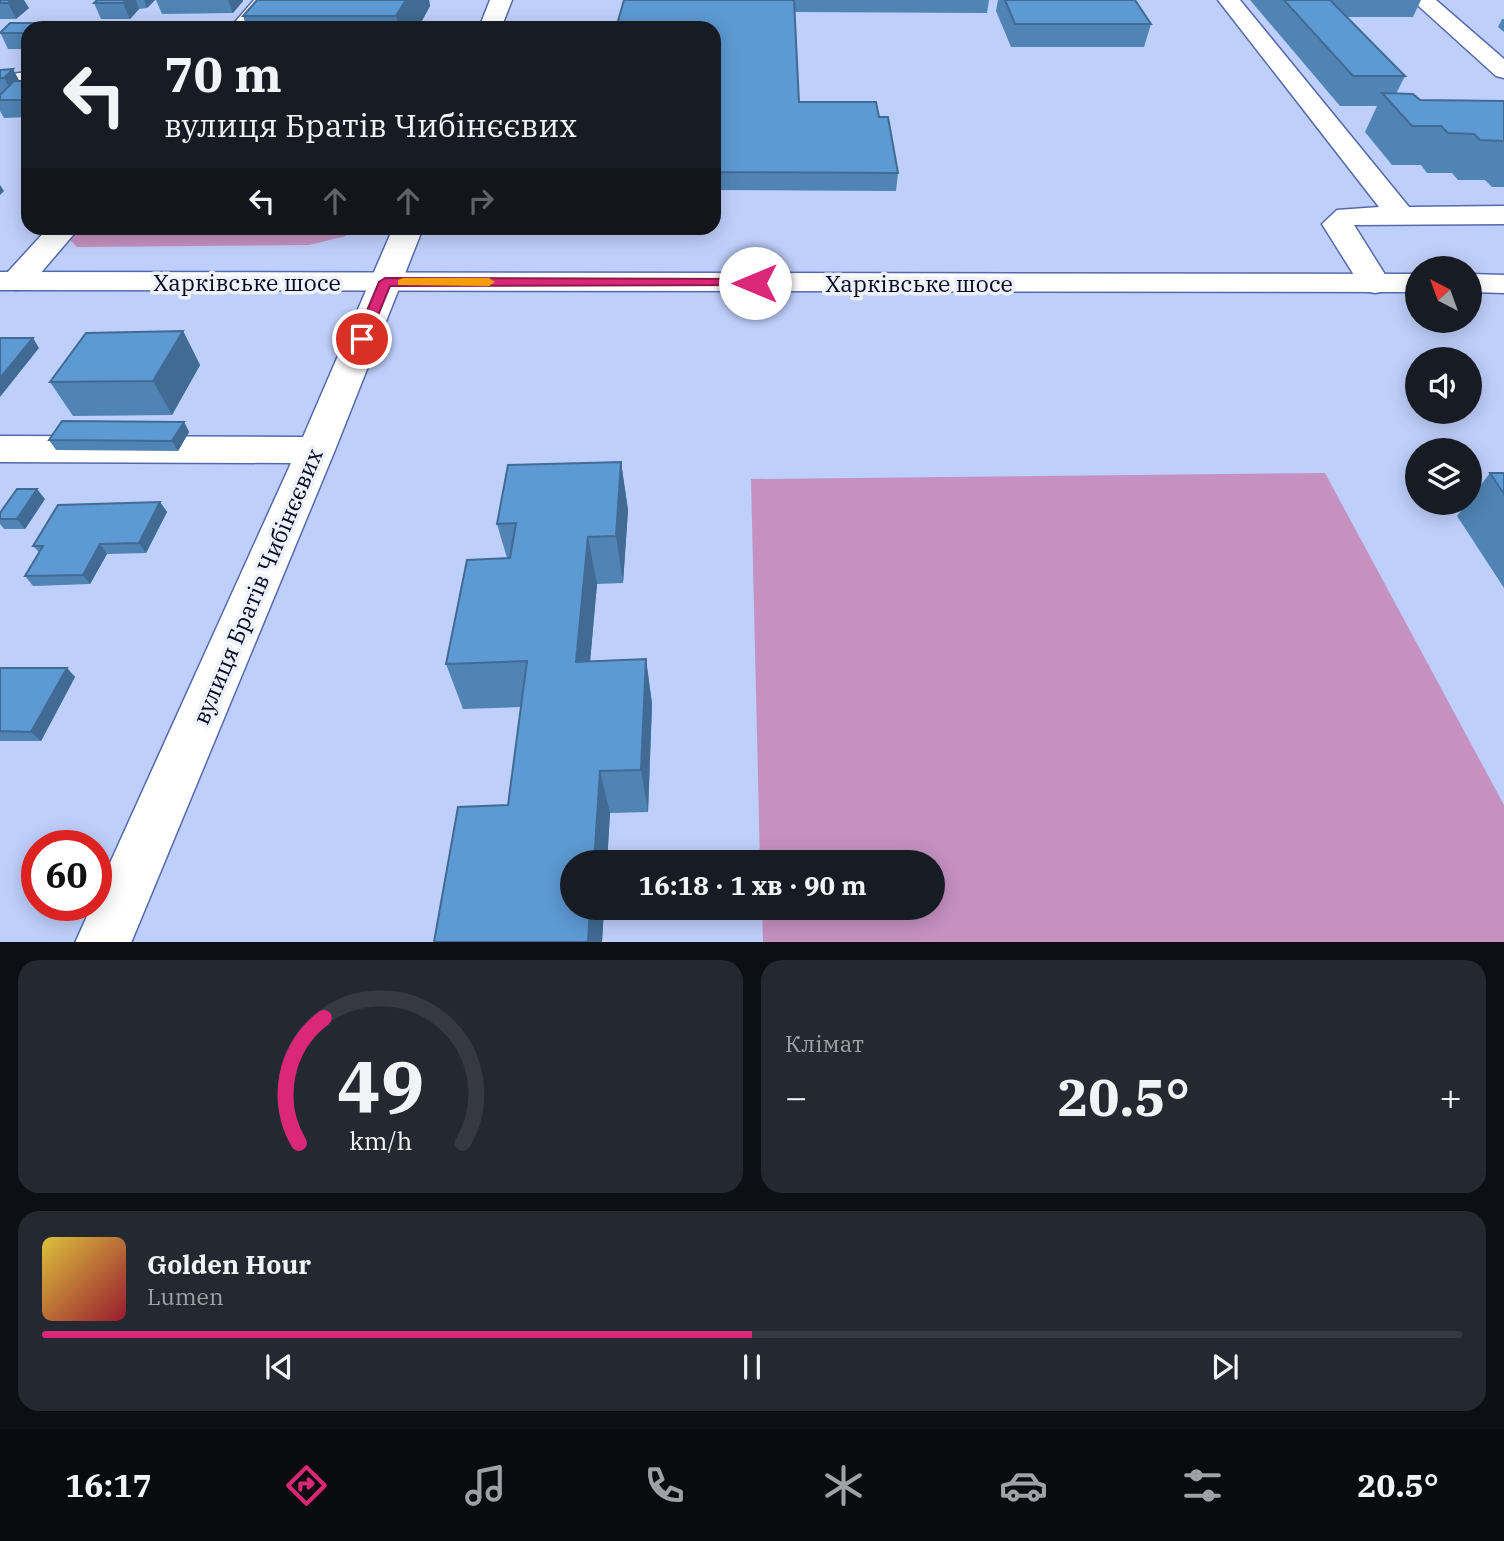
<!DOCTYPE html>
<html lang="uk">
<meta charset="utf-8">
<style>
body{margin:0;font-family:"IBM Plex Serif",serif;background:#242831;color:#f1f3f6;height:100vh;display:flex;flex-direction:column;font-size:26px;white-space:nowrap}
*{box-sizing:border-box;margin:0}
p{font-size:23px;color:#9ea1a6}
.icon{flex:none;width:38px;height:38px;fill:none;stroke:currentColor;stroke-width:2;stroke-linecap:round;stroke-linejoin:round}
.map{position:relative;height:942px;overflow:hidden}
.sheet{display:flex;flex-direction:column;gap:18px;padding:18px;background:#0d0f14;flex:1}
.sheet>*{flex:none}
.guide{position:absolute;left:21px;top:21px;width:700px;height:214px;border-radius:21px;box-shadow:0 4px 18px #0003;background:#171b24;color:#f1f3f6;overflow:hidden}
.needle{width:46px;rotate:319deg}
.fabs{position:absolute;left:1405px;top:256px;display:grid;gap:14px}
.fabs a{display:grid;place-items:center;width:77px;height:77px;border-radius:50%;background:#171b24;box-shadow:0 4px 18px #0003;font-size:35px}
.speed{position:absolute;left:21px;top:830px;display:flex;gap:14px;font-size:35px;font-weight:700;text-align:center}
.speed>*{display:grid;place-content:center;width:91px;height:91px;border-radius:50%;background:#171b24;box-shadow:0 4px 18px #0003;line-height:1}
.speed .limit{border:10px solid #d22;background:#fff;color:#111}
.pin{position:absolute;display:grid;place-items:center;width:60px;height:60px;color:#fff;margin:-30px;border:4px solid #fff;border-radius:50%;box-shadow:0 2px 7px #0007}
.me{position:absolute;width:77px;margin:-38px;rotate:270deg;stroke-linejoin:round;filter:drop-shadow(0 0 5px #0008)}
.turn{display:flex;align-items:center;gap:24px;height:147px;padding:0 28px;font-size:32px}
.turn .icon{width:91px;height:91px;stroke-width:2.5}
.turn b{display:block;font-size:49px;line-height:60px}
.lanes{display:flex;align-items:center;height:66px;padding:0 28px;background:#0003;justify-content:center;gap:35px;direction:ltr}
.lanes .off{opacity:.35}
.big{font-size:52px;font-weight:800;line-height:1.1}
.sheet .tile{flex:1;display:flex;flex-direction:column;justify-content:center;gap:10px;min-width:0;padding:0 24px;border-radius:21px;background:#242831}
.sheet .dial{align-items:center;gap:0}
.dial svg{height:182px;overflow:visible;fill:none;stroke:#363941;stroke-width:7;stroke-linecap:round;text-anchor:middle}
.dial text{fill:#f1f3f6;stroke:none}
.song{display:flex;align-items:center;gap:21px}
.cover{width:84px;height:84px;border-radius:10px;background:linear-gradient(135deg,hsl(50 70% 55%),hsl(350 70% 35%))}
.played{height:7px;border-radius:4px;background:linear-gradient(90deg,#db2777 50%,#363941 50%)}
.keys{display:flex;justify-content:space-around;direction:ltr}
.heat{display:flex;justify-content:space-between;align-items:center;font-size:38px;direction:ltr}
.sheet .tiles{flex:1;display:grid;gap:18px;grid-template-columns:1fr 1fr}
.tile:last-child{grid-column:span 2}
.trip{position:absolute;left:560px;top:850px;width:385px;height:70px;border-radius:35px;background:#171b24;box-shadow:0 4px 18px #0003;font-weight:800;line-height:70px;text-align:center}
.dock{display:flex;height:112px;justify-content:space-around;align-items:center;background:#090b0e;color:#9ea1a6}
.dock .icon{width:49px;height:49px}
.dock .selected{color:#db2777}
.dock b{font-size:32px;color:#f1f3f6}
.map>svg:first-child{display:block}
.green{fill:#c591c0}
.lines{fill:none;stroke-linecap:round;stroke-linejoin:round}
.minor-casing{stroke:#5469ac;stroke-width:3}
.major-casing{stroke:#5469ac;stroke-width:3}
.minor{fill:#fff;fill-rule:evenodd}
.major{fill:#fff;fill-rule:evenodd}
.wall{fill:#5084b5}
.shaded-wall{fill:#416b94}
.building{fill:#5d99d3;stroke:#416b94;stroke-width:2}
.route{fill:#db2777;stroke:#8e194d;stroke-width:2}
.slow{fill:#f59e0b}
.labels{text-anchor:middle;dominant-baseline:central;stroke-width:7;stroke-linejoin:round;paint-order:stroke}
.street-label{font-size:23px;fill:#040922;stroke:#eef1f8}
</style>
<div class="map">
<svg width="1504" height="943" viewBox="0 0 1504 943">
<rect width="100%" height="100%" fill="#bfcffb"/>
<!-- green -->
<path class="green" d="M79 228H157L155 231 348 232 346 236 309 245 77 247 69 239Z
M1325 473 1504 805V942H763L762 908H933V863H760L751 479Z"/>
<g class="lines">
<defs>
<path id="minor" d="M254 0H276L253 28H230Z
M490 0H512L501 28H479Z
M1218 0H1240L1409 207 1504 206V224L1354 225 1391 284 1386 291 1375 293 1364 291 1322 224 1337 210 1379 207Z
M1412 0H1436L1504 59V78L1496 76Z
M28 72V86L11 84 7 79 11 74Z
M48 228H79L28 288 17 290 6 288 1 281 6 274Z
M393 228H423L335 450 131 943H75L92 905H96V894L291 463 0 462V436L303 437Z"/>
<path id="major" d="M0 272 1418 274V292L0 290Z
M1470 274 1504 275V293L1470 292Z"/>
</defs>
<!-- minor casing -->
<use href="#minor" class="minor-casing"/>
<!-- major casing -->
<use href="#major" class="major-casing"/>
<!-- minor -->
<use href="#minor" class="minor"/>
<!-- major -->
<use href="#major" class="major"/>
</g>
<!-- wall -->
<path class="wall" d="M0 0 29 8 16 19H0Z
M97 0H155L147 8 139 9 130 19H101L94 3Z
M156 0H243V1L233 13 162 14Z
M257 0H429L430 6 418 28H247L243 16Z
M624 0H989L987 13 795 12 799 102 879 117 898 173 896 191 714 190V28Z
M998 0H1135L1151 24 1144 47H1011L996 11Z
M1250 0H1421L1413 17H1347L1405 76 1396 94 1420 100 1504 101V187H1492L1485 180H1458L1452 173H1427L1421 165H1392L1365 132 1377 106H1340Z
M1502 19H1504V32L1498 27Z
M35 23 38 28H28V49H8L0 32Z
M13 69 19 81H28V117L4 118 0 111V70Z
M183 331 200 365 172 415 73 416 50 382Z
M184 422 189 432 178 451 56 450 49 440Z
M621 462 628 510 623 583 597 584 590 661 646 659 652 704 648 812 610 813 607 863H572V908H604L602 942H434L458 807 508 805 521 707 463 709 446 664 467 560 507 558 497 524 508 465Z
M1490 473H1504V588L1457 516 1468 502H1470V499Z
M45 499 25 529H4L0 524V513Z
M160 502 167 512 146 553 107 554 90 584 33 586 25 576 39 552 33 546Z
M0 668H67L75 677 41 741H0Z"/>
<!-- shaded-wall -->
<path class="shaded-wall" d="M11 0H24L29 8 16 19 8 3Z
M126 0H136L139 9 130 19 123 3Z
M144 0H155L147 8Z
M228 0H243V1L233 13Z
M406 0H429L430 6 418 28H400L396 16Z
M35 23 38 28H29Z
M28 29V40L24 33Z
M13 69 22 86 13 95 4 78Z
M0 185 4 191 0 195Z
M183 331 200 365 172 415 153 381Z
M33 338 39 348 0 397V378Z
M184 422 189 432 178 451 172 441Z
M621 462 628 510 623 583 616 536Z
M37 489 45 499 25 529 17 519Z
M160 502 167 512 146 553 139 543Z
M588 537 597 584 586 707 576 662Z
M100 544 107 554 90 584 83 575Z
M646 659 652 704 648 812 641 770Z
M67 668 75 677 41 741 31 732Z
M600 771 610 813 607 863H594Z
M590 908H604L602 942H588Z"/>
<!-- building -->
<path class="building" d="M0 0H11L8 3H0Z
M97 0H126L123 3H94Z
M257 0H406L396 16H243Z
M624 0H794L799 102H876L879 117H888L898 173 714 172V28H616Z
M1005 0H1135L1151 24H1015Z
M1284 0H1330L1405 76H1353Z
M10 23H35L28 28 24 33H0Z
M189 23 185 28H154L157 24Z
M126 24 122 28H76L79 25Z
M13 69 4 78H0V70Z
M14 81H28V100H0V95Z
M1382 93 1413 94 1420 100 1504 101V141L1480 140 1474 134 1448 133 1441 126H1412Z
M183 331 153 381 50 382 86 333Z
M0 338H33L0 378Z
M62 421 184 422 172 441 49 440Z
M621 462 616 536 588 537 576 662 646 659 641 770 600 771 594 863H572V908H590L588 942H434L458 807 508 805 527 661 446 664 467 560 510 558 516 523 497 524 508 465Z
M1490 473H1504V494Z
M17 489H37L17 519H0V513Z
M160 502 139 543 100 544 83 575 25 576 43 546H33L58 505Z
M0 668H67L31 732 0 731Z"/>
<!-- route -->
<path class="route" d="M755 279 761 283 759 285 390 286 367 342H358L355 339 379 282 385 278Z"/>
<!-- slow -->
<path class="slow" d="M403 278H489L495 282 489 286 398 285V280Z"/>
<g class="labels">
<!-- street labels -->
<g class="street-label">
<text x="247" y="282">Харківське шосе</text>
<text x="919" y="283">Харківське шосе</text>
<text transform="translate(257 586) rotate(-67)">вулиця Братів Чибінєєвих</text>
</g>
</g>
</svg>
<div class="fabs">
<a><svg class="needle" viewBox="-14 -14 28 28"><path d="M0-13l5 13h-10z" fill="#e53935"/><path d="M0 13l5-13h-10z" fill="#9ea1a6"/></svg></a>
<a><svg class="icon" aria-label="sound" viewBox="0 0 24 24"><path d="M4 9h4l5-4v14l-5-4H4zM17 9q2 3 0 6"/></svg></a>
<a><svg class="icon" aria-label="layers" viewBox="0 0 24 24"><path d="M12 4l9 5-9 5-9-5zM3 14l9 5 9-5"/></svg></a>
</div>
<div class="speed"><div class="limit">60</div></div>
<div class="pin" style="left:362px;top:339px;background:#d93025"><svg class="icon" aria-label="arrive" viewBox="0 0 24 24"><path d="M6 21V4h12l-3 4 3 4H6"/></svg></div>
<svg class="me" style="left:755px;top:283px" viewBox="-20 -20 40 40"><circle r="19" fill="#fff"/><path d="M0-13L10 11 0 6-10 11z" fill="#db2777"/></svg>
<div class="trip">16:18 · 1 хв · 90 m</div>
<div class="guide">
<div class="turn"><svg class="icon" aria-label="left" viewBox="0 0 24 24"><path d="M17 20v-9H6M10 6l-5 5 5 5"/></svg><div><b>70 m</b>вулиця Братів Чибінєєвих</div></div>
<div class="lanes"><svg class="icon" aria-label="left" viewBox="0 0 24 24"><path d="M17 20v-9H6M10 6l-5 5 5 5"/></svg><svg class="icon off" aria-label="ahead" viewBox="0 0 24 24"><path d="M12 20V5M6 11l6-6 6 6"/></svg><svg class="icon off" aria-label="ahead" viewBox="0 0 24 24"><path d="M12 20V5M6 11l6-6 6 6"/></svg><svg class="icon off" aria-label="right" viewBox="0 0 24 24"><path d="M7 20v-9h11M14 6l5 5-5 5"/></svg></div>
</div>
</div>
<section class="sheet">
<div class="tiles">
<div class="tile dial"><svg viewBox="0 0 100 80">
<path d="M14 69A42 42 0 1 1 86 69"/>
<path d="M14 69A42 42 0 0 1 25 14" stroke="#db2777"/>
<text x="50" y="56" font-size="32" font-weight="700">49</text>
<text x="50" y="72" font-size="11">km/h</text>
</svg></div>
<div class="tile"><p>Клімат</p>
<div class="heat"><a>−</a><b class="big">20.5°</b><a>+</a></div>
</div>
<div class="tile">
<div class="song"><i class="cover"></i><div><b>Golden Hour</b><p>Lumen</p></div></div>
<div class="played"></div>
<div class="keys"><svg class="icon" aria-label="previous" viewBox="0 0 24 24"><path d="M18 5L8 12l10 7zM5 5v14"/></svg><svg class="icon" aria-label="pause" viewBox="0 0 24 24"><path d="M8 5v14M16 5v14"/></svg><svg class="icon" aria-label="next" viewBox="0 0 24 24"><path d="M6 5l10 7-10 7zM19 5v14"/></svg></div>
</div>
</div>
</section>
<nav class="dock">
<b>16:17</b>
<svg class="icon selected" aria-label="directions" viewBox="0 0 24 24"><path d="M12 3l9 9-9 9-9-9zM9 14v-3h6M13 9l2 2-2 2"/></svg>
<svg class="icon" aria-label="music" viewBox="0 0 24 24"><path d="M9 18V5l10-2v13"/><circle cx="6" cy="18" r="3"/><circle cx="16" cy="16" r="3"/></svg>
<svg class="icon" aria-label="phone" viewBox="0 0 24 24"><path d="M5 4h4l2 5-3 2q2 4 5 5l2-3 5 2v4C11 20 4 13 5 4z"/></svg>
<svg class="icon" aria-label="climate" viewBox="0 0 24 24"><path d="M12 3v18M4 7l16 10M4 17L20 7"/></svg>
<svg class="icon" aria-label="car" viewBox="0 0 24 24"><path d="M5 17H2v-5l4-1 3-4h7l3 4 3 1v5h-3M9 17h6M6 11h13"/><circle cx="7" cy="17" r="2"/><circle cx="17" cy="17" r="2"/></svg>
<svg class="icon" aria-label="filters" viewBox="0 0 24 24"><path d="M4 7h16M4 17h16"/><circle cx="9" cy="7" r="2"/><circle cx="15" cy="17" r="2"/></svg>
<b>20.5°</b>
</nav>
